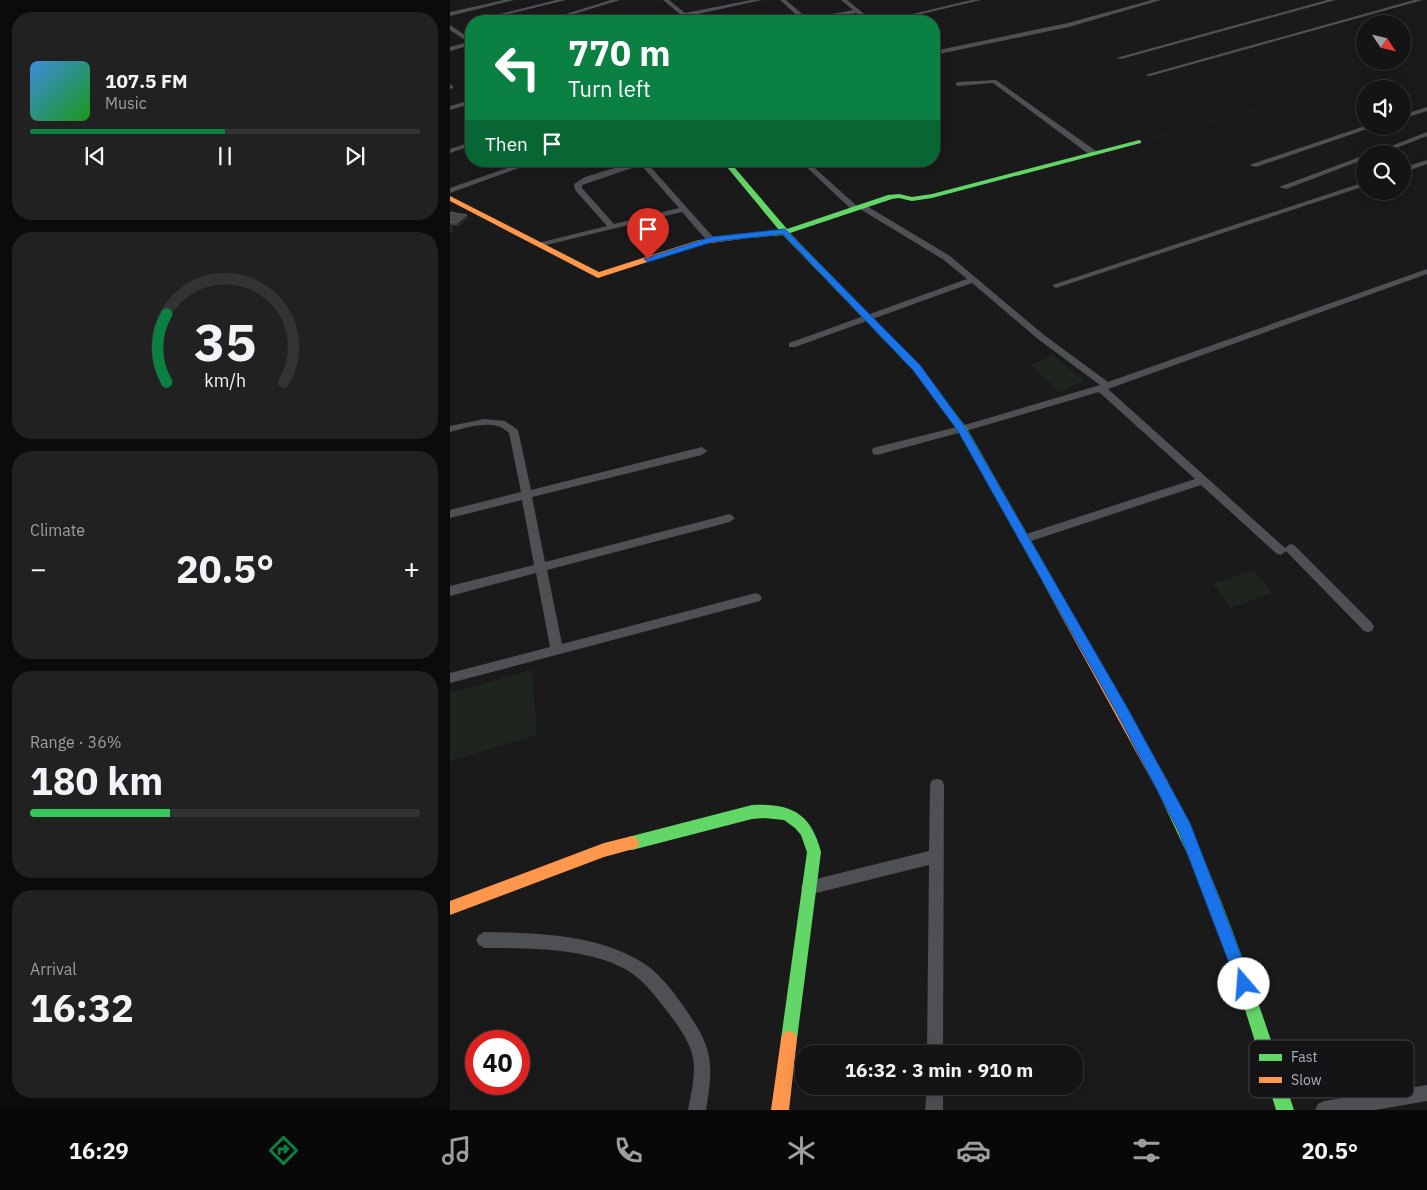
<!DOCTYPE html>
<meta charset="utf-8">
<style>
body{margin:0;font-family:"IBM Plex Sans",sans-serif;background:#212122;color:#f1f3f6;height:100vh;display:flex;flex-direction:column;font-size:19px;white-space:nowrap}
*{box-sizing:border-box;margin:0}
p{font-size:16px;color:#9d9ea0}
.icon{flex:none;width:28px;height:28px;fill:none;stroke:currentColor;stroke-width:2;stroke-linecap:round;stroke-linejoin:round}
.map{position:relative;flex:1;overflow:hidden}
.side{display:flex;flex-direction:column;gap:12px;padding:12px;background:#0b0b0b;width:450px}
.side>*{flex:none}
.guide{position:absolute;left:15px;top:15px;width:475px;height:152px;border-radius:20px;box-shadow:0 5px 20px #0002,0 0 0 1px #333334;background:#0b8043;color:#fff;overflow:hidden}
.needle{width:32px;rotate:125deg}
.controls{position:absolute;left:906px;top:15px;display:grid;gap:10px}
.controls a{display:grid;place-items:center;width:55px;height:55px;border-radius:50%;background:#141414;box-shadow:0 5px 20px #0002,0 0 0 1px #333334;font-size:25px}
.speed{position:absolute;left:15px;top:1030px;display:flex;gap:10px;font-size:25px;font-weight:700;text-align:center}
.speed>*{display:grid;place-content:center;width:65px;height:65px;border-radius:50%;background:#141414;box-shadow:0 5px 20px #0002,0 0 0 1px #333334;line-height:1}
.speed .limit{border:8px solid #d22;background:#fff;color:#111}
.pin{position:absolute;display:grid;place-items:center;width:42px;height:42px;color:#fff;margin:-51px -21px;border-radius:50% 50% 50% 0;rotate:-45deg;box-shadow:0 0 5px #0007}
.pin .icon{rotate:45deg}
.me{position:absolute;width:55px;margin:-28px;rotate:342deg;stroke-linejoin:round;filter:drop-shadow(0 0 4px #0008)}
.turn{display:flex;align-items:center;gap:18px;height:105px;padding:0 20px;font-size:22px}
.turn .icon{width:65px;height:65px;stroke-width:2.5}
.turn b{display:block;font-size:35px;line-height:42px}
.then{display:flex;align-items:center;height:48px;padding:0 20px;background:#0003;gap:10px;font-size:19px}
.big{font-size:38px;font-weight:700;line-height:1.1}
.side .widget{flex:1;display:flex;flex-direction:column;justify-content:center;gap:8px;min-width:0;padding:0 18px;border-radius:20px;background:#212122}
.side .dial{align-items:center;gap:0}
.dial svg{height:130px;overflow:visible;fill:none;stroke:#333334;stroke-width:7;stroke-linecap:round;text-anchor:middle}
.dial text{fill:#f1f3f6;stroke:none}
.song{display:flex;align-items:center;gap:15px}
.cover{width:60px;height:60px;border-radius:8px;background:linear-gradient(135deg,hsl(210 70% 55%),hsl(120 70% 35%))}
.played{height:5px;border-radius:2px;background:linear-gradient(90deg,#0b8043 50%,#333334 50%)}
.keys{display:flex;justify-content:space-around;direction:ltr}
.heat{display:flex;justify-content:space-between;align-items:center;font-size:28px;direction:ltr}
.charge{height:8px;border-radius:4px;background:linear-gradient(90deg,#34c759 36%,#333334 0)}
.trip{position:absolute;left:345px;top:1045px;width:288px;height:50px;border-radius:20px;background:#141414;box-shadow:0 5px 20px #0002,0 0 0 1px #333334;font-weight:700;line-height:50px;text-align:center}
.tabs{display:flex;height:80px;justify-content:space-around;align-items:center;background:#080808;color:#9d9ea0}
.tabs .icon{width:35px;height:35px}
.tabs .selected{color:#0b8043}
.tabs b{font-size:22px;color:#f1f3f6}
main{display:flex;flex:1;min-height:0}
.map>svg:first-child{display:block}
.green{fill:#1e251f}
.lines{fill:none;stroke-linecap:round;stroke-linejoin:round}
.street{fill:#4e5054;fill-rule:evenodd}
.fast{fill:#63d668;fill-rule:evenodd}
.slow{fill:#ff974d;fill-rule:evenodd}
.wall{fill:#3b3b3d}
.shaded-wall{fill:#282829}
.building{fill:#47484a;stroke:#57585c}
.route{fill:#1a73e8;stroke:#114b97}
.key{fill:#141417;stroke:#424348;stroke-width:1}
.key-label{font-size:14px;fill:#acb1bb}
</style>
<main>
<section class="side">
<div class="widget">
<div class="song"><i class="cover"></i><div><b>107.5 FM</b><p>Music</p></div></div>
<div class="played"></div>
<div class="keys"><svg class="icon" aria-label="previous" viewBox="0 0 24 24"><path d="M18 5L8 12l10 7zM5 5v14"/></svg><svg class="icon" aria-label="pause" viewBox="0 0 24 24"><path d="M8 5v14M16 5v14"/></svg><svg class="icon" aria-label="next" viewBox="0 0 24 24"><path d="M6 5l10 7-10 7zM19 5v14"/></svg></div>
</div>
<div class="widget dial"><svg viewBox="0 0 100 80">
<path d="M14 69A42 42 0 1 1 86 69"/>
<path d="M14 69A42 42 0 0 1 14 27" stroke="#0b8043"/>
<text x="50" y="56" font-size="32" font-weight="700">35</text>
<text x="50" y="72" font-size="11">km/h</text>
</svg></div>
<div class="widget"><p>Climate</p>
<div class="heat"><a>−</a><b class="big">20.5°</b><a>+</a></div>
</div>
<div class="widget"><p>Range · 36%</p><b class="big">180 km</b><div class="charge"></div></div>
<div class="widget"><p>Arrival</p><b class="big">16:32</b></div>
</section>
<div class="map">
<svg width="977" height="1110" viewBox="0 0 977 1110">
<rect width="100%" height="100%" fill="#1a1a1b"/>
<!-- green -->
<path class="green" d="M820 105H823L698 140V139Z
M603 355 634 381 610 392 580 365Z
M803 570 822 593 781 608 763 584Z
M82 670 87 735 0 761V693Z"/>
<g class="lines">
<!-- street -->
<path class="street" d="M54 0H64L0 16V12Z
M106 0H116L31 21H22Z
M161 0H170L101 21H93Z
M213 0H219L235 13 301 0H312L239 16 243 20 242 21H238Z
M330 0H336L358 19 403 10 391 0H397L423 21H417L406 13 365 21H353Z
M521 0H531L442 21H433Z
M702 0H711L619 27 484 55V51L618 23Z
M877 0H886L671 59 666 58Z
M964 0H973L700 76 695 75Z
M0 25 21 39V45L0 51V47L18 42 0 30Z
M546 80 646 151V155H640L543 83 508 86 505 84 508 82Z
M0 84 3 86V88L0 89Z
M21 100V104L0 110V106Z
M977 107V111L952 119V115Z
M915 126H926L806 167 799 165Z
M977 132V136L931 154H921Z
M21 142V146L0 153V149Z
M915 155V159L836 189 829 187Z
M977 160V164L952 173V168Z
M77 161H88L0 193V188Z
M187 161H198L197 163 264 238V242H258L232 212 88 247V243L157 226 125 190 124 184 135 177ZM191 165 229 208 164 224 132 188V185Z
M350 161H357L408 207 415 205 500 256 594 335 658 382 977 269V274L658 389 835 548 840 544 844 545 922 623 924 627 922 631 918 632 914 631 836 551 831 555 827 554 751 485 578 542H570L568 539 570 536 745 479 649 392 512 432 427 455 423 454 422 451 423 448 511 426 650 385 588 339 522 283 345 347H339V343L517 279 494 260 410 209 403 211Z
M915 182V186L609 287 606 288 602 285Z
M34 419 55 421 68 430 81 490 252 447 257 451 252 455 82 497 95 562 280 514 285 518 280 522 97 570 112 644 306 593 310 595 312 598 310 601 0 683V673L100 647 86 573 0 596V586L84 565 72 500 0 518V510L71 492 59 433C45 418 18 427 0 432V426Z
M487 779 492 780 494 785 493 1054H477L479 865 358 895 353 893 351 888 353 883 358 881 479 851 480 785 482 780Z
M34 932C85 933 145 934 190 961 208 971 222 990 234 1007 263 1048 264 1062 256 1110H238C248 1060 248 1052 217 1011 206 997 195 982 180 972 142 948 78 948 34 948L29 945 26 940 29 935Z
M977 1085V1101L925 1110H865L868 1104 874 1101Z
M477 1086H493V1110H475Z"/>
<!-- fast -->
<path class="fast" d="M689 140 691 141V143L482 198 462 201 449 198 442 199 340 233 469 366 516 427 604 581 602 584H594L508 431 463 370 333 235 288 239V235H291L329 230 272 161H279L337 229 438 195 449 194 462 197 482 194Z
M712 779 717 780C771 886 807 998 844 1110H826C805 1041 784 971 758 903 743 863 723 825 705 785L707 780Z
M302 805C341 803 361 813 371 852L347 1039 345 1045 339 1047 333 1045 331 1039 357 852 351 835 345 828 334 820 314 818 302 819 182 850 177 848 175 843 177 838 182 836Z"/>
<!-- slow -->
<path class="slow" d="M0 196 149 272 249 240 291 235 295 237 291 239 253 244 148 278 0 201Z
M598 576 602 578 717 780 719 785 717 790 712 791 707 790 592 581 594 578Z
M182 836 187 838 189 843 187 848 154 857 0 915V901L154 843Z
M339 1031 345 1033 347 1039 339 1110H321L331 1039 333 1033Z"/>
</g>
<!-- wall -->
<path class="wall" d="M0 212 19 218 8 226 0 225 3 230 0 233Z"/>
<!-- shaded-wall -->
<path class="shaded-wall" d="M17 215 19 218 8 226 7 223Z
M2 227 3 230 0 233V228Z"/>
<!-- building -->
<path class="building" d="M0 212 17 215 7 223 0 222Z"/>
<!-- route -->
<path class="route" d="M335 229 470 365 515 427 678 709 740 823 802 984 800 989 794 992 789 989 729 832 669 717 508 431 463 370 333 234 262 242 198 262 194 259 261 237Z"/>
<!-- legend -->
<rect x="799" y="1040" width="165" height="58" rx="8" class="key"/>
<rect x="809" y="1054" width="23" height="7" fill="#63d668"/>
<rect x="809" y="1077" width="23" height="6" fill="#ff974d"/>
<g class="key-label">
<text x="841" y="1062">Fast</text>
<text x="841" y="1085">Slow</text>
</g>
</svg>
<div class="controls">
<a><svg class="needle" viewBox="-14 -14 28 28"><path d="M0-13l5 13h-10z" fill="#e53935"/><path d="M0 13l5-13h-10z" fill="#9d9ea0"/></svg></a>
<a><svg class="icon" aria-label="sound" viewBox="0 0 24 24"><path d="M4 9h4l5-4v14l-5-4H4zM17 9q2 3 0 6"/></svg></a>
<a><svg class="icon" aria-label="search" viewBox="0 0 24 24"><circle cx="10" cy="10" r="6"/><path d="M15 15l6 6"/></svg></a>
</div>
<div class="speed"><div class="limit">40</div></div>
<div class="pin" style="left:198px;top:259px;background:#d93025"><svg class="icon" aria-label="arrive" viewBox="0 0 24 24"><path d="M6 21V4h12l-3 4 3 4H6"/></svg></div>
<svg class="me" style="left:794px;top:984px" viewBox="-20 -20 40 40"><circle r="19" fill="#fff"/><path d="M0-13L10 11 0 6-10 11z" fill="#1a73e8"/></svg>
<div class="trip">16:32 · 3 min · 910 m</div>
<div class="guide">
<div class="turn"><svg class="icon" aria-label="left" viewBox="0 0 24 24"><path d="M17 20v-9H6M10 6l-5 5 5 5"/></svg><div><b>770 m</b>Turn left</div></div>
<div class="then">Then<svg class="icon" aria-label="arrive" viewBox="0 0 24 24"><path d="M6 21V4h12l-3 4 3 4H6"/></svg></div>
</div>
</div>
</main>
<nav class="tabs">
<b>16:29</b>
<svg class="icon selected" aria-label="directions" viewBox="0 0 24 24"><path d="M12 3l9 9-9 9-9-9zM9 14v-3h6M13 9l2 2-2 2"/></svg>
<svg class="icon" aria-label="music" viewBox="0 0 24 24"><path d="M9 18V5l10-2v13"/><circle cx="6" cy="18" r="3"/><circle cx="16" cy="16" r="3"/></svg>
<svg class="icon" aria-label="phone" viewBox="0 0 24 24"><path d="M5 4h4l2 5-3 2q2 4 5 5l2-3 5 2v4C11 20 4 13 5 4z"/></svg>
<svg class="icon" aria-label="climate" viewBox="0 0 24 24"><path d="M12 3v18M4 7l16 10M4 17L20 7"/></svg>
<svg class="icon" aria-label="car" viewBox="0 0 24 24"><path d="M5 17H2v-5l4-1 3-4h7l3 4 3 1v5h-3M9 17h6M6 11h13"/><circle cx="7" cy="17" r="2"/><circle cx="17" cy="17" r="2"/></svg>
<svg class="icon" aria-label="filters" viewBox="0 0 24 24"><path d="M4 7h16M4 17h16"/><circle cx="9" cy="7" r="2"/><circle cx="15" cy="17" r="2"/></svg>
<b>20.5°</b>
</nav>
